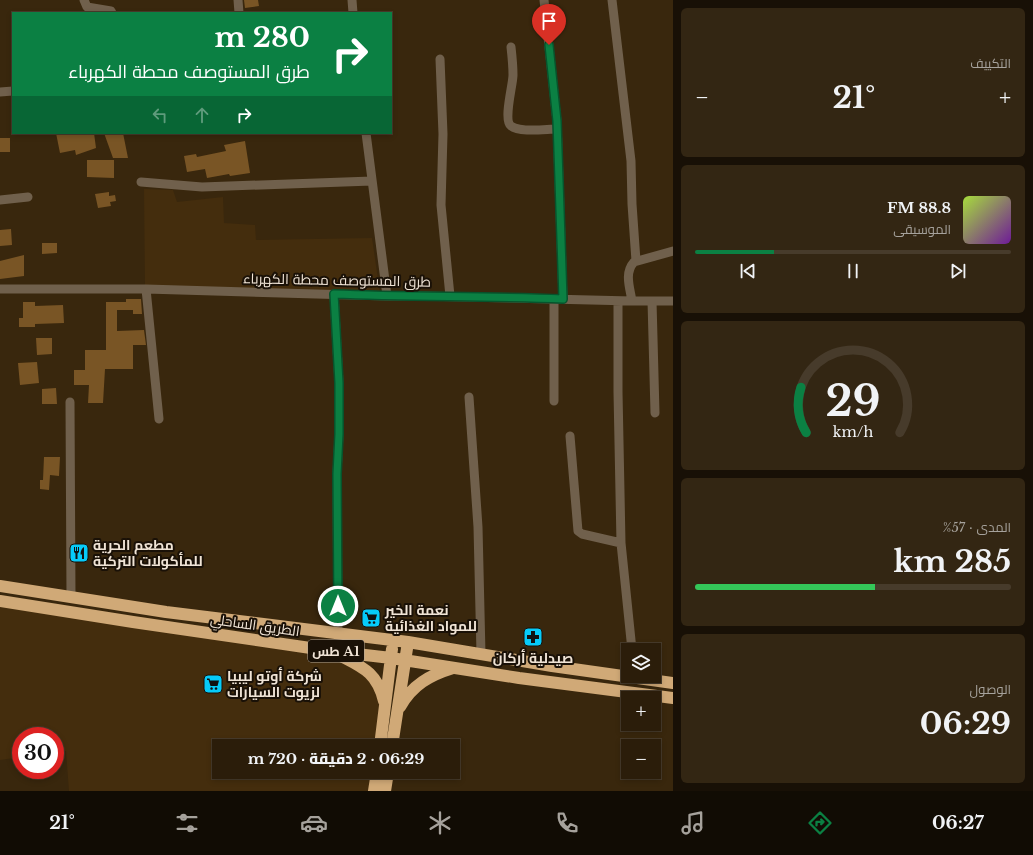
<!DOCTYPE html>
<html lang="ar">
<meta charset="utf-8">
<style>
body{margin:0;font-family:"Libre Baskerville",Cairo,serif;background:#332613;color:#f1f3f6;direction:rtl;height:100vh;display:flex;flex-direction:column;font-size:15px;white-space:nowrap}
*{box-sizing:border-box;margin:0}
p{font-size:13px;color:#a6a29c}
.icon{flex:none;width:22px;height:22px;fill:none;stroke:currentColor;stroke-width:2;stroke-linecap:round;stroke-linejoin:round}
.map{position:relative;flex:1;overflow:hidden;direction:ltr}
.panel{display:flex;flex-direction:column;gap:8px;padding:8px;background:#181006;width:360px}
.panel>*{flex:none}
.guide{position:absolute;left:12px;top:12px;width:380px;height:122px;border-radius:0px;box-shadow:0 2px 6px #0003,0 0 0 1px #473b2b;direction:rtl;background:#0b8043;color:#fff;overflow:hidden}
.buttons{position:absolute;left:621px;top:643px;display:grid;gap:8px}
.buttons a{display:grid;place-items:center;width:40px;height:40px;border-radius:0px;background:#2b1d0a;box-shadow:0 2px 6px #0003,0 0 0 1px #473b2b;font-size:20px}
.speed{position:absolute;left:12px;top:727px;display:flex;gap:8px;font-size:20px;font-weight:700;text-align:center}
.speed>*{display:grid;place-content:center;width:52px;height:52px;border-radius:50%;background:#2b1d0a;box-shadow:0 2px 6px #0003,0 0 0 1px #473b2b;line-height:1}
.speed .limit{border:6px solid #d22;background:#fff;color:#111}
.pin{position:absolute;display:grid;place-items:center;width:34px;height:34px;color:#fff;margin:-41px -17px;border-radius:50% 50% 50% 0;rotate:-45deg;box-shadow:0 0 4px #0007}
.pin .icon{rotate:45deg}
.me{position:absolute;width:44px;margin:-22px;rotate:0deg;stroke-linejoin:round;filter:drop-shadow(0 0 3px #0008)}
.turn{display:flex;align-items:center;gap:14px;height:84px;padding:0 16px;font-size:18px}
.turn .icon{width:52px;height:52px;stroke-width:2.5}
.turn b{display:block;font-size:28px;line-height:34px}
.lanes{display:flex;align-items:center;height:38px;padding:0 16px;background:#0003;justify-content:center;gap:20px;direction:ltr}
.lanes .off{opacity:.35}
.big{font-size:30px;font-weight:800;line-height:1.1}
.panel .tile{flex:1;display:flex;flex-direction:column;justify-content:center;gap:6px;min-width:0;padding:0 14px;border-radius:6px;background:#332613}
.panel .dial{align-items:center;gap:0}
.dial svg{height:104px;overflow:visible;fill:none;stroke:#473b2b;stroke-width:7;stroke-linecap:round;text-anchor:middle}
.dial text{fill:#f1f3f6;stroke:none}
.song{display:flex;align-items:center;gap:12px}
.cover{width:48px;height:48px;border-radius:6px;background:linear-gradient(135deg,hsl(80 70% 55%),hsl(280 70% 35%))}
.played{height:4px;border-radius:2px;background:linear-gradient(90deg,#0b8043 25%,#473b2b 25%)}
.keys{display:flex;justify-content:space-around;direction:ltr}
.heat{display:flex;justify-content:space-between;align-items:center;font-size:22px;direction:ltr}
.charge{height:6px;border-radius:3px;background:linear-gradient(90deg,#34c759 57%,#473b2b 0)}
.trip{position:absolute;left:212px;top:739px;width:248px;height:40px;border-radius:0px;background:#2b1d0a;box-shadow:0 2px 6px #0003,0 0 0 1px #473b2b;font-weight:800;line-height:40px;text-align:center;direction:rtl}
.dock{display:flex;height:64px;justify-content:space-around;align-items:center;background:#110c04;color:#a6a29c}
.dock .icon{width:28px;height:28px}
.dock .active{color:#0b8043}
.dock b{font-size:18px;color:#f1f3f6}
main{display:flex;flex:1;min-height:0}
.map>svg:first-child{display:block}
.built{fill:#442d0d}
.building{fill:#795525}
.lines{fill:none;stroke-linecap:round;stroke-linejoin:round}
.minor{stroke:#70604c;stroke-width:9}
.highway{stroke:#d0a977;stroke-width:12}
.route-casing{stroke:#07532c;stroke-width:10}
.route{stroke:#0b8043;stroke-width:7}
.labels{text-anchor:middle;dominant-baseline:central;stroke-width:4;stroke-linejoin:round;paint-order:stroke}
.shield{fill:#1a1107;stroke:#b0a598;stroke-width:1}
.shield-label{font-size:13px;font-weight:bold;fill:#f0e4d6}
.street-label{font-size:14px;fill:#f0e4d6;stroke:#1a1107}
.poi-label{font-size:14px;font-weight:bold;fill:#f0e4d6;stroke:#1a1107;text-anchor:start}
</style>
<main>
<section class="panel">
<div class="tile"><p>التكييف</p>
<div class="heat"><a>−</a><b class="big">21°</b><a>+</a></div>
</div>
<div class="tile">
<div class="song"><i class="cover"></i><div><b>88.8 FM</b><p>الموسيقى</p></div></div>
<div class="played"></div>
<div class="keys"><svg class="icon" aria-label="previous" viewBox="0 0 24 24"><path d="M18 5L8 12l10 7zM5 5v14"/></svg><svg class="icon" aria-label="pause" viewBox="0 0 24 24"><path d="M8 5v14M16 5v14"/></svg><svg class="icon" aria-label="next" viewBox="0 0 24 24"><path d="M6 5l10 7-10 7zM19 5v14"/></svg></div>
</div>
<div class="tile dial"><svg viewBox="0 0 100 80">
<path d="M14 69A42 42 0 1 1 86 69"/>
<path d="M14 69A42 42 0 0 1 10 34" stroke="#0b8043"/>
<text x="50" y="56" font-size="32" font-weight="700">29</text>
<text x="50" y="72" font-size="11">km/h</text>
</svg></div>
<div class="tile"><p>المدى · 57%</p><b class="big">285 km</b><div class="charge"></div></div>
<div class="tile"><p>الوصول</p><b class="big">06:29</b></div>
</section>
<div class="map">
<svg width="673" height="791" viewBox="0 0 673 791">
<rect width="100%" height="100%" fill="#39270d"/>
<!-- built -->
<path class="built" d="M144 189 173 190 177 202 223 197 224 223 255 225 256 240 372 238 381 300 145 288Z
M0 601 343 658 381 690 380 746H219V772H377L374 791H69L66 751 55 752V736H21V757L0 760Z"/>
<!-- building -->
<path class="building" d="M244 0H258L259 6 245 8Z
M56 133H94L96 148 76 155 75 150 60 153Z
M104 133H123L128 158H113Z
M0 138H10V152H0Z
M245 141 250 173 230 176 229 174 207 178 205 169 187 172 184 156 196 154 197 157 226 151 224 145Z
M87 160H114V178L87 177Z
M109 192V196L115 195 116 201 110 202 111 206 98 208 95 194Z
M11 229 12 245 0 246V230Z
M42 243H57V253L42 254Z
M24 255V276L0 279V261Z
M126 299H141L142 314H133V310H117V331L144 330 146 345H133V369H105L103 403H88L89 385H74V370H85V350H106V302H126Z
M23 302H35V306L63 305 64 323 35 324V327H19V318H23Z
M36 338H52V354L37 355Z
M37 362 39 383 20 385 18 363Z
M56 388 57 404H42V389Z
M44 457H60L59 476 50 475 49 490 40 489V480H43Z"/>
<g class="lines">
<!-- minor -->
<path class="minor" d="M84 0 87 7 111 11 112 13
M238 0 239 13
M352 0 353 13
M544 0 557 121 563 299
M612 0 631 161 632 204 636 261
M511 47C512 56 513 66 513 75 513 85 503 120 511 126 520 133 546 129 557 129
M440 59 443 134 441 205 450 296
M0 92 13 91
M366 133 387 296
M141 182 202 187 372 181
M0 200 28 197
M0 289H146L387 296H421L632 301H673
M146 289 159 419
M334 294 339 383V434L337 474 338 634
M554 299V401
M618 301V392L621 543 632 650
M632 301C630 288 624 273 634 262L673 251
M652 301 655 413
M469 397 478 527 481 654
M70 402 71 597
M570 436 578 531 582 534 621 543"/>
<!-- highway -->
<path class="highway" d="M0 586 166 612 408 642 552 666 673 683
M0 601 133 622 331 651 391 658 519 678 673 698
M339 655C362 667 377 672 384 701
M400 707C412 685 430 675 453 668
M380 746 392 649
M392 746 408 642
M374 791 377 772
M385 791 388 772"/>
</g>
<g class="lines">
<defs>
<path id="route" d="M338 606 337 474 339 434V383L334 294C410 297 487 296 563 299L557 121 549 45"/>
</defs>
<!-- route casing -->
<use href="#route" class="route-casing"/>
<!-- route -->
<use href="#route" class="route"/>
</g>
<!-- icons -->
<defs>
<symbol id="restaurant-square" viewBox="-11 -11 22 22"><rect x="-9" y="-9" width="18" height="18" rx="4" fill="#06cbf9" stroke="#1a1107"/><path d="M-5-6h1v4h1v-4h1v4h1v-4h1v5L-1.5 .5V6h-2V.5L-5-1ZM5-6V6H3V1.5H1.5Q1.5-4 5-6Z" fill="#111"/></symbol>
<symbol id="supermarket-square" viewBox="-11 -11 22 22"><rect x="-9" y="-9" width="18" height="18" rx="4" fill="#06cbf9" stroke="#1a1107"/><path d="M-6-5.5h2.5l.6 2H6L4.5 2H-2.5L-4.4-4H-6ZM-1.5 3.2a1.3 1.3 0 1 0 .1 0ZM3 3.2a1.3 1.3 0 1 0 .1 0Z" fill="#111"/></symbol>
<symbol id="pharmacy-square" viewBox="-11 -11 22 22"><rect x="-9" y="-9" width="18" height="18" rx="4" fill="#06cbf9" stroke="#1a1107"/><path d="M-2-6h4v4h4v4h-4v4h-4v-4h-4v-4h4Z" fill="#111"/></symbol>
</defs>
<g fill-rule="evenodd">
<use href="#restaurant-square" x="68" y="542" width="22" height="22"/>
<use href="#supermarket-square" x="360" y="607" width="22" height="22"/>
<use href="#pharmacy-square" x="522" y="626" width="22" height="22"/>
<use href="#supermarket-square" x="202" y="673" width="22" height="22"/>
</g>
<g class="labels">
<!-- shield labels -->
<rect class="shield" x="308" y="640" width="56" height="22" rx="3"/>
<g class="shield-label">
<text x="336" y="651">طس A1</text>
</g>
<!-- street labels -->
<g class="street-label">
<text transform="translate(337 280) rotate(1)">طرق المستوصف محطة الكهرباء</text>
<text transform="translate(255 625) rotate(8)">الطريق الساحلي</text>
</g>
<!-- poi labels -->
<g class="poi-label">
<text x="93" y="545">مطعم الحرية<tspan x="93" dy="16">للمأكولات التركية</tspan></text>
<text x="385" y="610">نعمة الخير<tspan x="385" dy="16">للمواد الغذائية</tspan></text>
<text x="533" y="658" text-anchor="middle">صيدلية أركان</text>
<text x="227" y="676">شركة أوتو ليبيا<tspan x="227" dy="16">لزيوت السيارات</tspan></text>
</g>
</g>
</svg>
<div class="buttons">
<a><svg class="icon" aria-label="layers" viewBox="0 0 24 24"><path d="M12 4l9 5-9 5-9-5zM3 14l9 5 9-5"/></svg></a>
<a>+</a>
<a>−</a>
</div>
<div class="speed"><div class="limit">30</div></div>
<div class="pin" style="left:549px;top:45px;background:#d93025"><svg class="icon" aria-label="arrive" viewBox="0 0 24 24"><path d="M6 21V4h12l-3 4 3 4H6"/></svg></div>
<svg class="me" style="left:338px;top:606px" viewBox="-20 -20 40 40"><circle r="17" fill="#0b8043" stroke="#fff" stroke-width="3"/><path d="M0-11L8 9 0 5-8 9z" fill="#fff"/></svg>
<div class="trip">06:29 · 2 دقيقة · 720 m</div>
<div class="guide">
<div class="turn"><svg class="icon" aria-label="right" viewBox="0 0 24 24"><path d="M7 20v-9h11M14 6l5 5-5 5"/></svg><div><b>280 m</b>طرق المستوصف محطة الكهرباء</div></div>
<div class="lanes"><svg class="icon off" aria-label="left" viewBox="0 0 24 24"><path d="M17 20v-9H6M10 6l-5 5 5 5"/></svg><svg class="icon off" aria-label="ahead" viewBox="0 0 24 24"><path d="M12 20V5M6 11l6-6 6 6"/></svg><svg class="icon" aria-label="right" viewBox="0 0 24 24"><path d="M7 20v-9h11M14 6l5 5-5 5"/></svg></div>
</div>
</div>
</main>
<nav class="dock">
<b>06:27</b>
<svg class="icon active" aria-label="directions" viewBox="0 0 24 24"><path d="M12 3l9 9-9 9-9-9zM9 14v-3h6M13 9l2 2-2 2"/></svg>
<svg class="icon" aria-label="music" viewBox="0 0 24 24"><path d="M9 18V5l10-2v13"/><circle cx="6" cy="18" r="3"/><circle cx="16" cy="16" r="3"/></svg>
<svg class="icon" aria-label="phone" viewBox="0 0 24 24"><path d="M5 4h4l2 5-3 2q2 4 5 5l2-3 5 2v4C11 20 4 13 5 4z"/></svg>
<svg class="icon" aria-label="climate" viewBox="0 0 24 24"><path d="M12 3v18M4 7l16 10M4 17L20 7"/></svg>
<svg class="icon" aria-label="car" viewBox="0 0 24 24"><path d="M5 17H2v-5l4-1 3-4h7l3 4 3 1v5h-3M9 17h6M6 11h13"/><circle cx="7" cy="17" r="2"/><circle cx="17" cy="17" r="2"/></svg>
<svg class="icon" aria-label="filters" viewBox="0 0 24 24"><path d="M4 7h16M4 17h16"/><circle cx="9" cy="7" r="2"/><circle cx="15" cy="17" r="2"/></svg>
<b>21°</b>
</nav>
